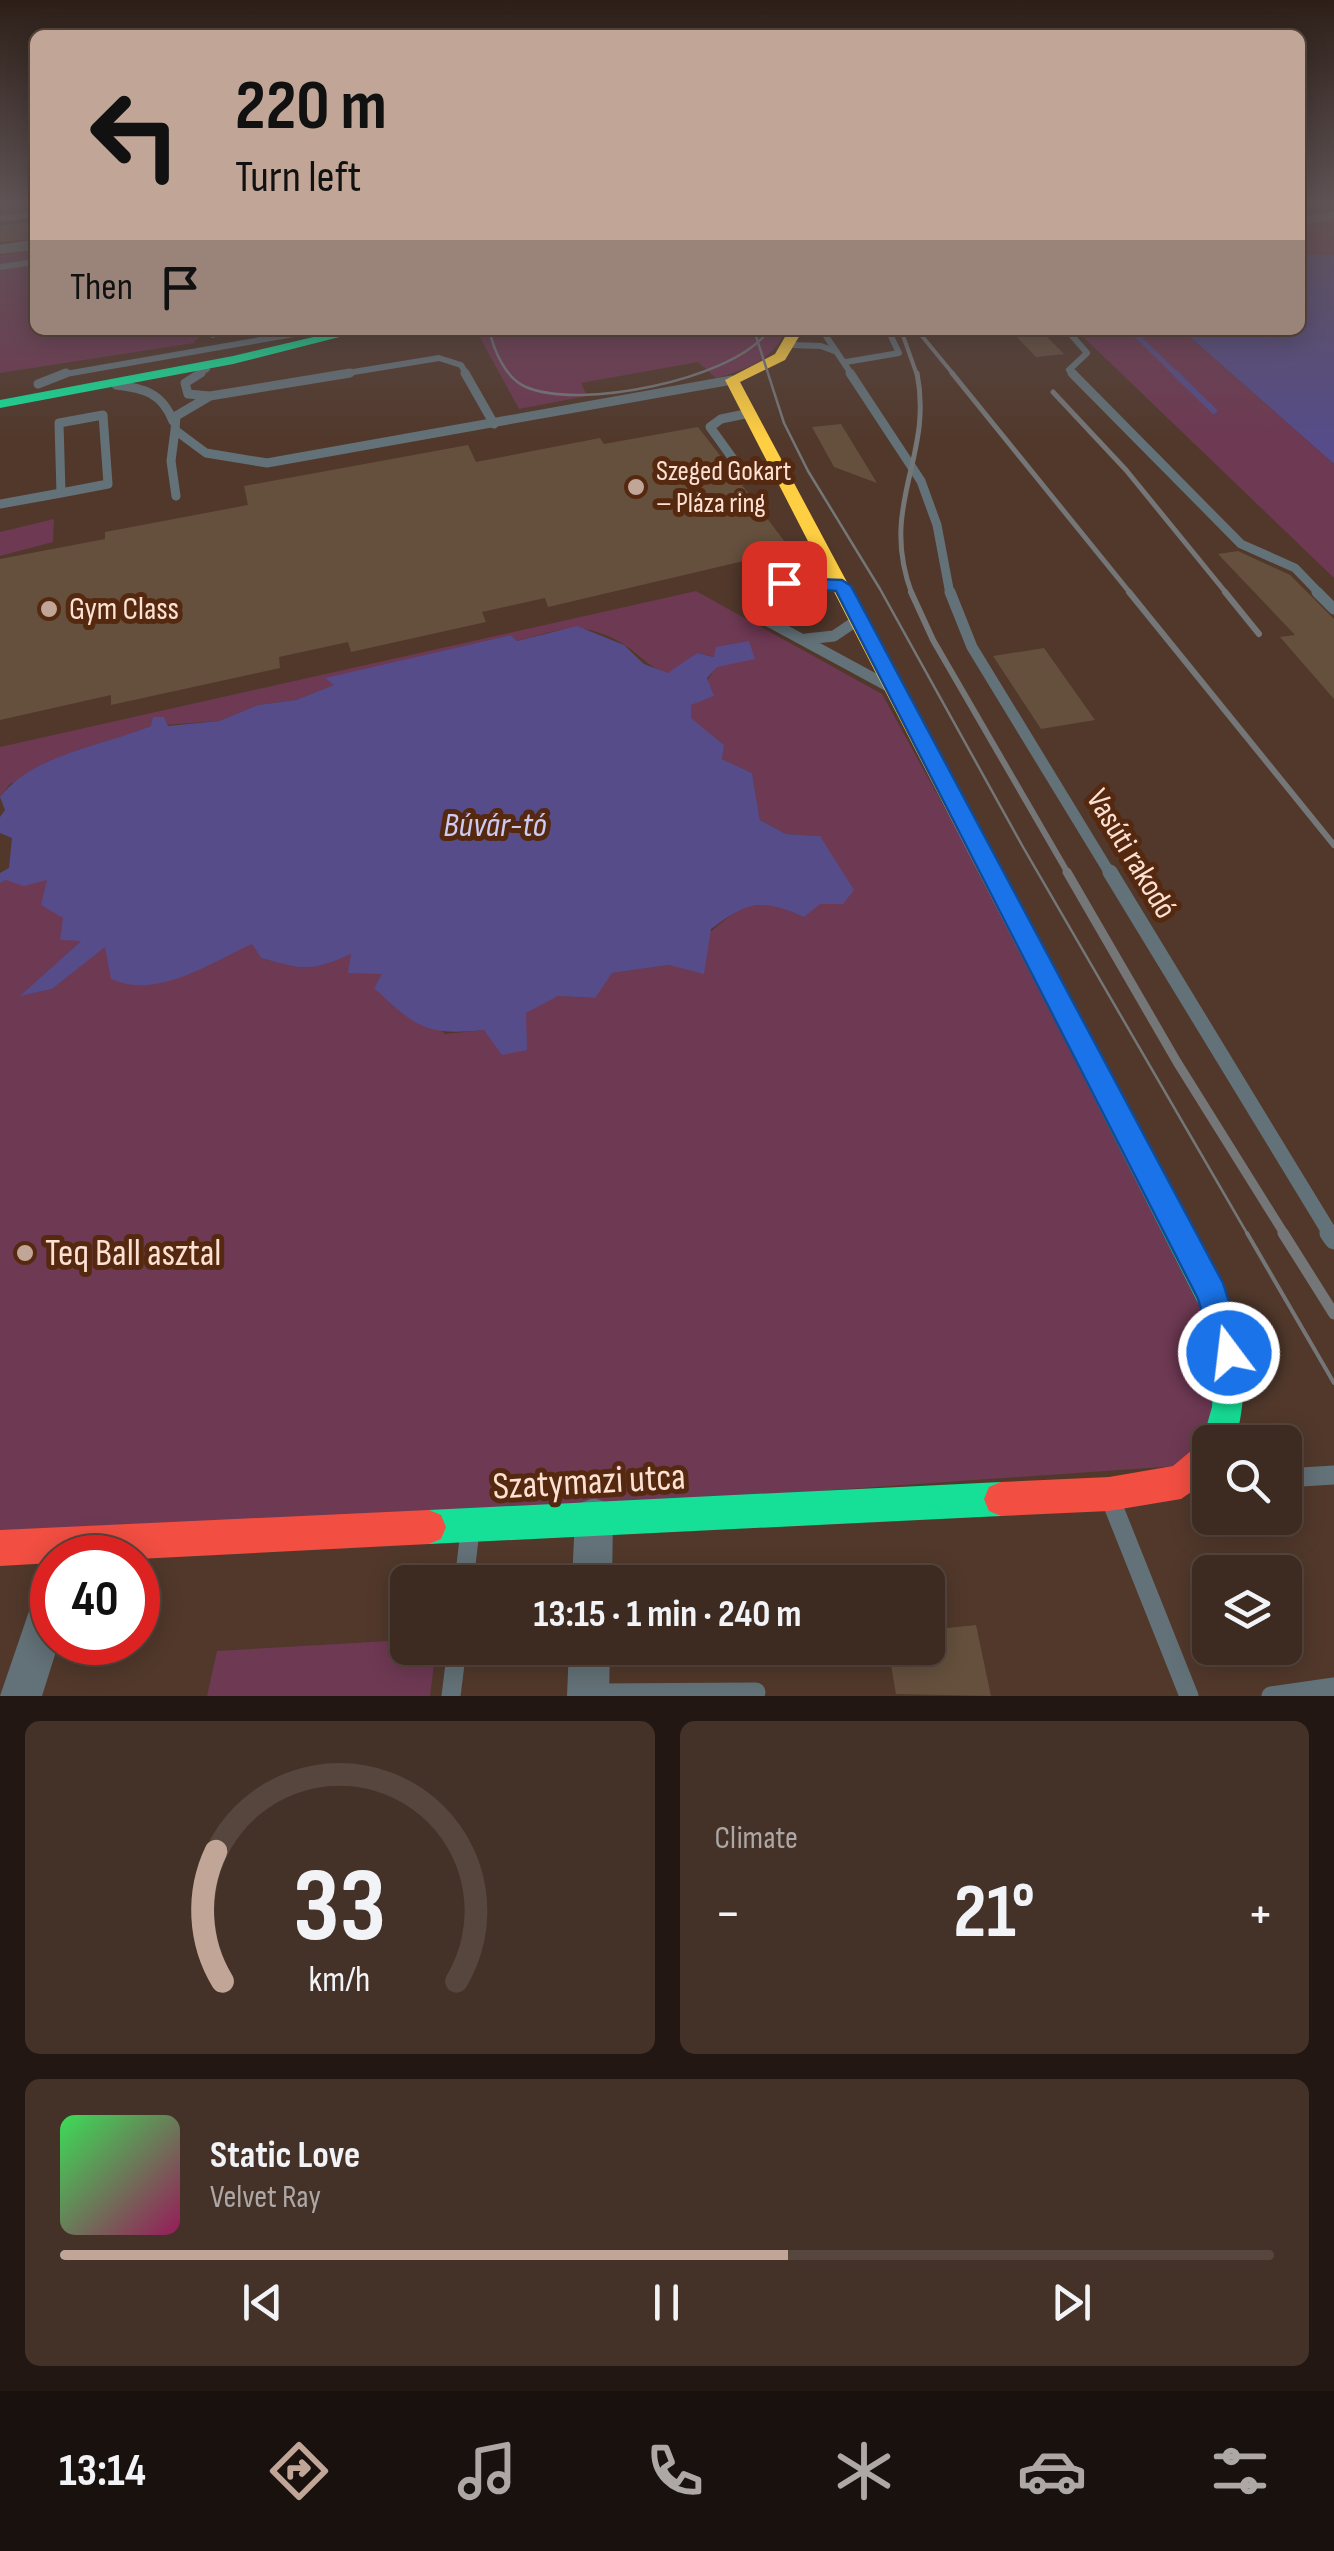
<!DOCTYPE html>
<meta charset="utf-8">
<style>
body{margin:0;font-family:"Sofia Sans Condensed",sans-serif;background:#443229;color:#f1f3f6;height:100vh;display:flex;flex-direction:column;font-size:38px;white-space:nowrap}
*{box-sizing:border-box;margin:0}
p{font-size:32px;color:#ada7a5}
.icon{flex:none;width:55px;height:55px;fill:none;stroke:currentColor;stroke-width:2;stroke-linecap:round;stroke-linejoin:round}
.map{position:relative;height:1696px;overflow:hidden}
.panel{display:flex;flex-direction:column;gap:25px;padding:25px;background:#221712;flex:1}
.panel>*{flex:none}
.hud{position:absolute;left:30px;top:30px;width:1275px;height:305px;border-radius:15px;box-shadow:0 5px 25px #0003,0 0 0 2px #56463e;background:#c1a698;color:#111;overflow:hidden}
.controls{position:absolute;left:1192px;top:1425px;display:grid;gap:20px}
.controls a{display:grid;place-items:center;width:110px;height:110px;border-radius:15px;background:#3d2a20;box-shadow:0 5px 25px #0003,0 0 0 2px #56463e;font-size:50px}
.speed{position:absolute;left:30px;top:1535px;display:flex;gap:20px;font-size:50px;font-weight:700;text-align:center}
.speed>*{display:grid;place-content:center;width:130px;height:130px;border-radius:50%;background:#3d2a20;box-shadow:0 5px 25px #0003,0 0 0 2px #56463e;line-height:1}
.speed .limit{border:15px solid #d22;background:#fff;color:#111}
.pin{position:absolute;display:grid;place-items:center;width:85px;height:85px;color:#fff;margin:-42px;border-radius:20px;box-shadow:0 5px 15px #0006}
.me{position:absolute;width:110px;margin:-55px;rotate:345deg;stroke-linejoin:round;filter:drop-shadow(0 0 8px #0008)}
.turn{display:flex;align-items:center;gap:35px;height:210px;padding:0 40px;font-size:45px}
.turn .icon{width:130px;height:130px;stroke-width:2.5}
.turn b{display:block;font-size:70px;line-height:85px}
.then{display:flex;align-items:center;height:95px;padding:0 40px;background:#0003;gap:20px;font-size:38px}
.big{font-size:75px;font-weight:700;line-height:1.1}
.panel .widget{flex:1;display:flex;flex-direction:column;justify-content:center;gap:15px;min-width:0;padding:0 35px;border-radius:15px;background:#443229}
.panel .dial{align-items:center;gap:0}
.dial svg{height:260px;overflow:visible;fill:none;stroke:#56463e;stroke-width:7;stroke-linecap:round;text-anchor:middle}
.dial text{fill:#f1f3f6;stroke:none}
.song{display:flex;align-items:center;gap:30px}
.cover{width:120px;height:120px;border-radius:15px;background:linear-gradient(135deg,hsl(130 70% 55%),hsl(330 70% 35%))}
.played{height:10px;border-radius:5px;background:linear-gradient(90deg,#c1a698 60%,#56463e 60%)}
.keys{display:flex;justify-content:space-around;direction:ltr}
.heat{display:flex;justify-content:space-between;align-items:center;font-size:55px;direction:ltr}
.panel .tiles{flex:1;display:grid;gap:25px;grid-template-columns:1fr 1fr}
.widget:last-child{grid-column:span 2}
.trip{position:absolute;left:390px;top:1565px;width:555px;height:100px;border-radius:15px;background:#3d2a20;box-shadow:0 5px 25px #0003,0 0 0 2px #56463e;font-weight:700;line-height:100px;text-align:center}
.menu{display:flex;height:160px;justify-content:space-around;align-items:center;background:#18110d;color:#ada7a5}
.menu .icon{width:70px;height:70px}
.menu .active{color:#c1a698}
.menu b{font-size:45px;color:#f1f3f6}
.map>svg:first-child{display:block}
.green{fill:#6e3953}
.water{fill:#564c89}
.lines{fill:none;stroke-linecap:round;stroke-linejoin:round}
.stream-far1{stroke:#564c89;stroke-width:5}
.stream{stroke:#564c89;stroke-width:6}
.building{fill:#65503d}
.lane-far4{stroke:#637278;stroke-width:6}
.lane-far3{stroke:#637278;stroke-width:9}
.lane-far2{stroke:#637278;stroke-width:11}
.lane-far1{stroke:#637278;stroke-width:15}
.lane{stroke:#637278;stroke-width:19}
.street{fill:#637278;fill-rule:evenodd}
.fast{fill:#16e098;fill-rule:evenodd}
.slow{fill:#ffcf43;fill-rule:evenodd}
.jam{fill:#f24e42;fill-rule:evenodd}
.tram-far1{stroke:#747677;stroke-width:2.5}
.tram{stroke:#747677;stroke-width:4}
.rail-far4{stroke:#747677;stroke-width:4}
.rail-far3{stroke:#747677;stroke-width:5}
.rail-far2{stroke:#747677;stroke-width:6}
.rail-far1{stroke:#747677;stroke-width:9}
.rail{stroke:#747677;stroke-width:11}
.route{fill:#1a73e8;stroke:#114b97;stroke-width:2.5}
.poi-dot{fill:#c1a698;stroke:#552910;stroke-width:4}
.labels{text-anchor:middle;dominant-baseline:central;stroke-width:10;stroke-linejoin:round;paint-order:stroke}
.far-poi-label{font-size:28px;fill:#fee1d3;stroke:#552910;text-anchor:start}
.poi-label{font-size:32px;fill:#fee1d3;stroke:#552910;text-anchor:start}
.street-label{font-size:32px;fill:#fee1d3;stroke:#552910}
.water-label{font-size:35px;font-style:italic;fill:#cdcbf3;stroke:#552910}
.near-poi-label{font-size:38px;fill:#fee1d3;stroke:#552910;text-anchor:start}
.near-street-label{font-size:38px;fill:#fee1d3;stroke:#552910}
</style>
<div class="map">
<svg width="1334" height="1696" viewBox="0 0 1334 1696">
<rect width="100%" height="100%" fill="#51382b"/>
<!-- green -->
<path class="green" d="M1334 208V255H1300V214Z
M35 250V330H276C248 335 225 333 199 337L194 343 0 373V255Z
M453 330H786V331C772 360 746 370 716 378L698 362 581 383 587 396 519 409 477 332 462 334Z
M1076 330H1182L1334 464V578Z
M54 519 53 542 0 556V532Z
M696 591 882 694 1212 1294 1222 1438 1219 1442H1210L1206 1464 0 1548V883L6 880 48 879 64 917 82 940 22 995 52 989 105 946 175 979 252 943 261 958C303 970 311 972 352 953L382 973 445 1034 484 1030 558 996 594 998 611 973 669 965 742 906 774 904 804 917 820 836 786 834 760 820 752 773 722 759 723 744 691 719V705L716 667 715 657 697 653 668 674C644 664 642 656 623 644 582 619 559 630 517 641L511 635 327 678 335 685 296 700 258 705 219 721 151 726 10 784 0 797V747Z
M407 1640 408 1648H436L430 1696H207L217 1651Z"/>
<!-- water -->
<path class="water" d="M1300 255H1334V464L1182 330H1300Z
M577 626 624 645 644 664 668 673 697 653 714 657 716 647 749 641 755 659 717 667 707 678 714 696 691 705V718L724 745 722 759 752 773 760 820 786 834 820 836 854 890 843 904H820L804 917C761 898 748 901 711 929L704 974 669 965 612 973 595 998 558 996 526 1013 527 1050 502 1055 484 1030C425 1036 416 1027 374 988L382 974 348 973 351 954C311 972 303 970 261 958L252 944C210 963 157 1000 111 979L105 947 52 989 20 996 81 941 60 940 63 918 41 905 47 880 24 886 6 880 0 883V873L9 868 12 838 0 833V817L5 810 0 797C33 754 103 746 151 726L153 717H164L168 726 219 721 258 705 296 700 334 685 325 678 511 635 517 641Z"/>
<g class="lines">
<!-- stream-far1 -->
<path class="stream-far1" d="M1131 330 1177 375"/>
<!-- stream -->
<path class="stream" d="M1175 373 1214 411"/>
</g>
<!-- building -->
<path class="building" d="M30 222 29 239 0 242V226Z
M1010 330H1040L1064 354 1036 357Z
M841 424 877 483 834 467 812 427Z
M698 427 732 471 731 484 742 485 791 550 548 607 545 598 482 612 486 622 351 652 348 642 279 657 280 668 111 705V695L0 720V559L105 539V532L248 505 244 486 468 445 476 462 600 438 604 444Z
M1238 551 1290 575 1334 619V699L1280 637 1295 635 1218 554Z
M1044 648 1095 720 1041 729 993 656Z
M976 1625 991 1696 896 1694 888 1648H928V1630Z"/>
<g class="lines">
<!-- lane-far4 -->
<path class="lane-far4" d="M0 219 35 214
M0 267 35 262
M211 330 213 335
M822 330 852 375
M1067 330 1087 353 1069 370 1074 375
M791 345 821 346 837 352
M846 362 899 353 888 330
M60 375 317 330
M197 375 207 369
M335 375 439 358 461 365 467 375"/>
<!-- lane-far3 -->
<path class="lane-far3" d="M201 373 185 383 188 394 210 396 350 373
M465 373 494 424
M850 373 921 481 937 525 950 594
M1072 373 1241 544 1295 568 1320 594
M38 384 66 373
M116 385C144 388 162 393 173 421
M210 396 176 416 175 430 206 453 267 463 732 380
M103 415 108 484 61 493 59 423Z
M175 430 171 461 176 496
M737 479 741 470 710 427 721 419 750 413
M0 504 61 493
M759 594 789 583 840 586"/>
<!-- lane-far2 -->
<path class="lane-far2" d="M762 592 752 607 757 615 886 685
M950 592 972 647 1111 875
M1317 592 1334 609
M806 639 834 636 859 619"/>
<!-- lane-far1 -->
<path class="lane-far1" d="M1110 872 1331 1235"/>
<!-- lane -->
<path class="lane" d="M1329 1233 1334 1240
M1285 1478 1334 1475
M1114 1508 1189 1696
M464 1582 469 1539
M594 1693 756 1692
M451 1696 457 1648
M1271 1696 1334 1687"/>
<!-- street -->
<path class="street" d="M1334 212V220L1300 225V217Z
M35 242V250L0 254V246Z
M594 1498 608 1503 613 1517 612 1582H572L575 1517 580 1503Z
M52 1579V1642H59L42 1696H0L38 1585Z
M569 1648H610L609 1696H567Z"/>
<!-- fast -->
<path class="fast" d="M343 330H367L233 364 0 408V400L233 356Z
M1064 1002 1073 1005C1103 1059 1131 1114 1161 1169 1211 1260 1265 1334 1235 1442H1210V1455L1202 1442 1212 1407 1214 1372 1199 1305 1051 1013 1055 1005Z
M1001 1482 1013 1487 1018 1499 1013 1511 1001 1516 429 1544 417 1539 412 1527 417 1515 429 1510Z"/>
<!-- slow -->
<path class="slow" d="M789 330H803L785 360 740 382 1073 1005 1077 1013 1073 1021 1064 1024 1055 1021 725 380 775 354Z"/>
<!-- jam -->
<path class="jam" d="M1210 1440 1215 1442H1210V1479L1181 1499 1109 1511 1001 1516 989 1511 984 1499 989 1487 1001 1482 1109 1477 1173 1466 1198 1445Z
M429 1510 441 1515 446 1527 441 1539 429 1544 138 1559 52 1558V1563L0 1566V1530Z"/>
<!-- tram-far1 -->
<path class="tram-far1" d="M0 246 35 241
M489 330C494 350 505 378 526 387 580 410 727 380 765 335
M754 330 784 423 808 471 880 589 1023 847 1248 1235"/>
<!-- tram -->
<path class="tram" d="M1247 1233 1334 1383"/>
<!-- rail-far4 -->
<path class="rail-far4" d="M901 330 917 375
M917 330 954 375"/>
<!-- rail-far3 -->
<path class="rail-far3" d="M952 373 1131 594
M1053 392 1126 470 1227 594
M912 594C878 504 934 458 917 373"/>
<!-- rail-far2 -->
<path class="rail-far2" d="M911 592 933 640 1069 875
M1129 592 1334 845
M1225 592 1259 634"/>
<!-- rail-far1 -->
<path class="rail-far1" d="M1067 872 1177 1062 1285 1235"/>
<!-- rail -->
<path class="rail" d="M1283 1233 1334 1314"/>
</g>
<!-- sky -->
<linearGradient id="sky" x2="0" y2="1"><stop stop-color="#2d1f18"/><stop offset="0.46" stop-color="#5f5355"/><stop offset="1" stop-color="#5f5355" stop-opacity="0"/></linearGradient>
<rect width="1334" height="441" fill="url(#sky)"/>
<!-- route -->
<path class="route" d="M784 578 842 580 851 586 1223 1283 1245 1353 1240 1365 1229 1369 1217 1365 1198 1299 836 591 778 587V579Z"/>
<!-- markers -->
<g class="poi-dot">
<circle cx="636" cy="487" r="10"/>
<circle cx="49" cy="609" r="10"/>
<circle cx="25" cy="1253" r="10"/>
</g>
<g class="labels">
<!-- far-poi labels -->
<g class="far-poi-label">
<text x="656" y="471">Szeged Gokart<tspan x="656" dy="32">– Pláza ring</tspan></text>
</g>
<!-- poi labels -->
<g class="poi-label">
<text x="69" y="609">Gym Class</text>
</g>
<!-- street labels -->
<g class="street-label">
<text transform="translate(1131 854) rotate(59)">Vasúti rakodó</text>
</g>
<!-- water labels -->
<g class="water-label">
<text x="495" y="825">Búvár-tó</text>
</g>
<!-- near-poi labels -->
<g class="near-poi-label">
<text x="45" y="1253">Teq Ball asztal</text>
</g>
<!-- near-street labels -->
<g class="near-street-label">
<text transform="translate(589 1482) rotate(-3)">Szatymazi utca</text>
</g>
</g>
</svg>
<div class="controls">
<a><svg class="icon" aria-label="search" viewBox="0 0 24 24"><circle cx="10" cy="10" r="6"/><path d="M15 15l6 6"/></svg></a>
<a><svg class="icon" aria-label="layers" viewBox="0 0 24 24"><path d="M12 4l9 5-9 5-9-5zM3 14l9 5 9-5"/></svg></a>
</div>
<div class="speed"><div class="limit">40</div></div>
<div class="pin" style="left:784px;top:583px;background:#d93025"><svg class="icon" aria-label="arrive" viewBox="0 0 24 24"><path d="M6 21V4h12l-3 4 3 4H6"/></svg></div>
<svg class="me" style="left:1229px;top:1353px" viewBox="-20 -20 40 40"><circle r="17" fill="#1a73e8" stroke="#fff" stroke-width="3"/><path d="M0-11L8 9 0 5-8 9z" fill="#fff"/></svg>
<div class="trip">13:15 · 1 min · 240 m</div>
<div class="hud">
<div class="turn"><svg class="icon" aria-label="left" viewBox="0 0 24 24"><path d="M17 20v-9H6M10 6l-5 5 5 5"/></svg><div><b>220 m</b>Turn left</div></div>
<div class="then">Then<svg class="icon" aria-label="arrive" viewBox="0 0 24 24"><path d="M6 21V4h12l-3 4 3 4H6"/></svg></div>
</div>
</div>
<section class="panel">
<div class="tiles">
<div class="widget dial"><svg viewBox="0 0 100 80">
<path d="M14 69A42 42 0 1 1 86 69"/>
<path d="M14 69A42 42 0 0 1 12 29" stroke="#c1a698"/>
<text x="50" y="56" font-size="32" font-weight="700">33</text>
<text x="50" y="72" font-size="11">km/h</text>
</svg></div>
<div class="widget"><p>Climate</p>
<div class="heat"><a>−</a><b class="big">21°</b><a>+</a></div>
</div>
<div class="widget">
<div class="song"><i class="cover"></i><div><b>Static Love</b><p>Velvet Ray</p></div></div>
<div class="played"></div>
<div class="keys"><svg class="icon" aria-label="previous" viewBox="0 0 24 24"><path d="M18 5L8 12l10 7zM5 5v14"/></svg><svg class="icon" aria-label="pause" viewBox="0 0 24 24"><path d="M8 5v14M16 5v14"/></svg><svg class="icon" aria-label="next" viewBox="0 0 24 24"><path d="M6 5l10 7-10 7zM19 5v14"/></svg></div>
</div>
</div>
</section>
<nav class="menu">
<b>13:14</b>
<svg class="icon active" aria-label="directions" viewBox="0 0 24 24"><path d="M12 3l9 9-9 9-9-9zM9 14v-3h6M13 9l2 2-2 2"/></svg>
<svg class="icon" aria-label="music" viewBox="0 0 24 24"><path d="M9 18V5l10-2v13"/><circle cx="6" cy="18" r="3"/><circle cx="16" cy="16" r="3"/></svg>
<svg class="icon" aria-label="phone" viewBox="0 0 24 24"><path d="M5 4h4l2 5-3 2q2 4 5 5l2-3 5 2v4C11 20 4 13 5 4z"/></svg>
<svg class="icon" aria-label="climate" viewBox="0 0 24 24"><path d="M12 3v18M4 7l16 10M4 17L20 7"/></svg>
<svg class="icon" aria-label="car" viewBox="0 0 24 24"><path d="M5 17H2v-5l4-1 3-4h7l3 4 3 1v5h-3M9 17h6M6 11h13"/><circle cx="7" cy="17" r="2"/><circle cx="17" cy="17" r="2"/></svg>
<svg class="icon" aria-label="filters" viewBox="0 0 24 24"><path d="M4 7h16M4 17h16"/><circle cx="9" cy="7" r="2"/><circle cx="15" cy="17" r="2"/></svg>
</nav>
